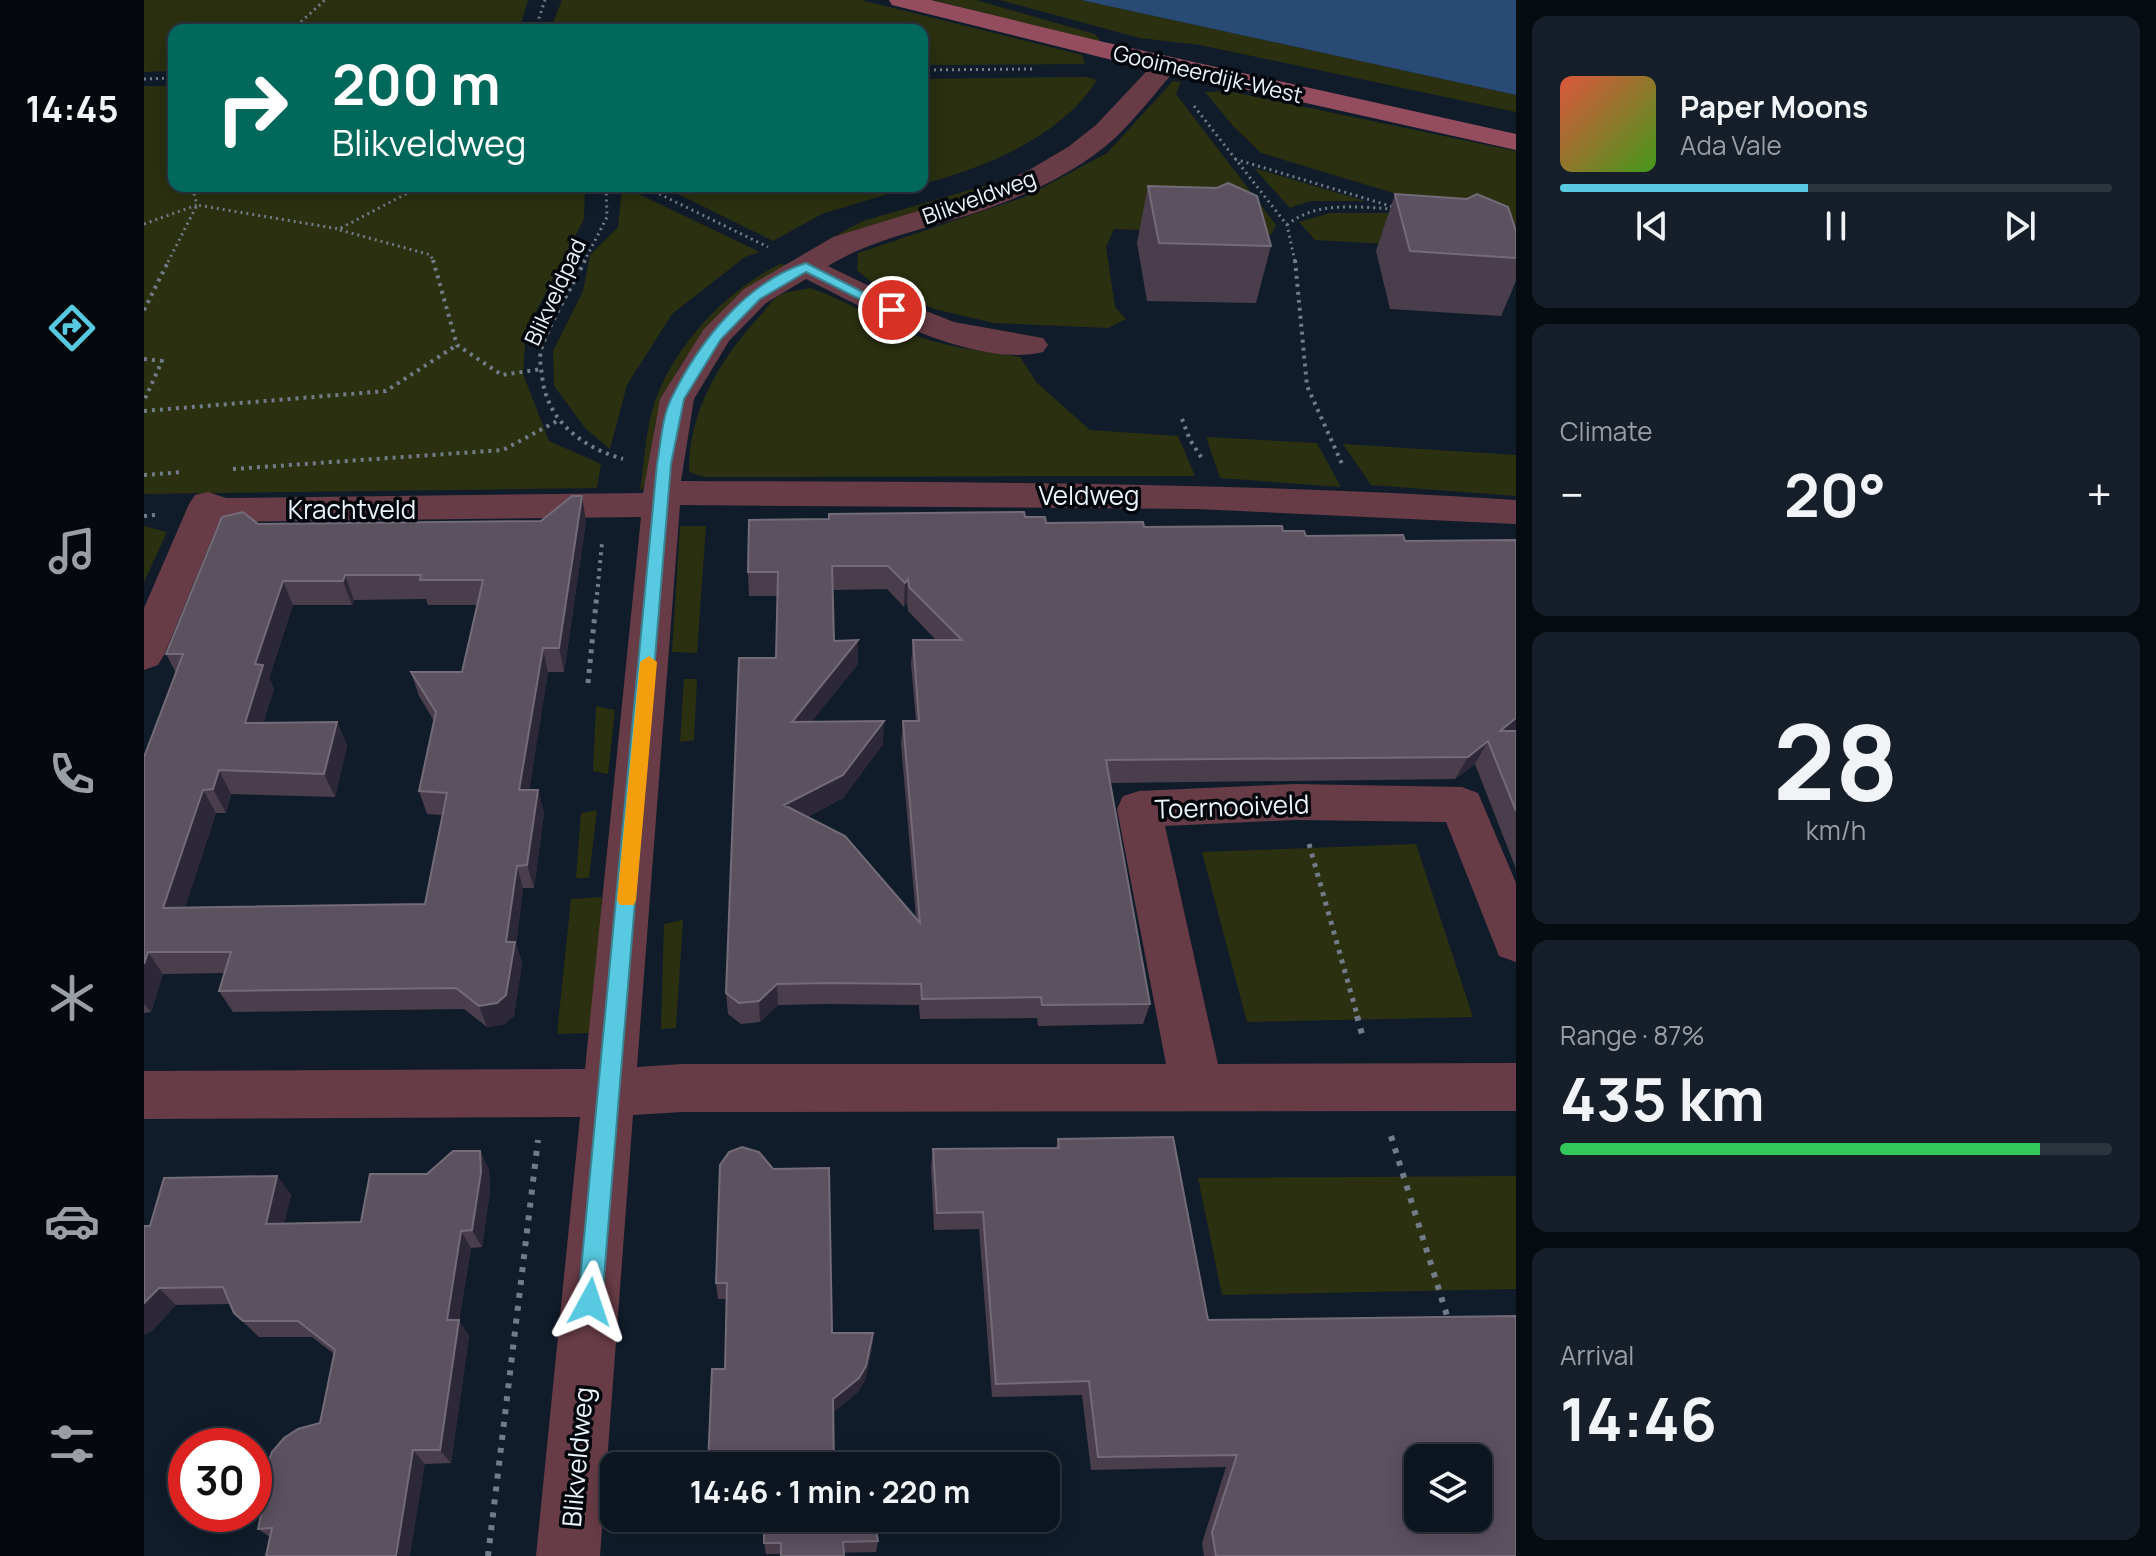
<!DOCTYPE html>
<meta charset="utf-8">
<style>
body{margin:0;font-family:Manrope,sans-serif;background:#151e29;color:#f1f3f6;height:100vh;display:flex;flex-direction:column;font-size:30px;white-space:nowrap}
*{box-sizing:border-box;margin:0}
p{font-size:26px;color:#9a9fa5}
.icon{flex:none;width:44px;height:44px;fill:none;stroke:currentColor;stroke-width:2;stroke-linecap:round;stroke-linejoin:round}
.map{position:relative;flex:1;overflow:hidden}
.side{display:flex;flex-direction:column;gap:16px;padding:16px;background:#070c12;width:640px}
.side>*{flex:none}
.guide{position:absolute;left:24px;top:24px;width:760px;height:168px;border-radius:16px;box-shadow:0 4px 20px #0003,0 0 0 2px #2c343e;background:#00695c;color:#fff;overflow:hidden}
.buttons{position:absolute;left:1260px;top:1444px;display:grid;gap:16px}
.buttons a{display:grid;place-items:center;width:88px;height:88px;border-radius:16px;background:#0c1520;box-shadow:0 4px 20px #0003,0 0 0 2px #2c343e;font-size:40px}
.speed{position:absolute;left:24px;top:1428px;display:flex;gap:16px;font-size:40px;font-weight:700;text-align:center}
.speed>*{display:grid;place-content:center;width:104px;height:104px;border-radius:50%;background:#0c1520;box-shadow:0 4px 20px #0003,0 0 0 2px #2c343e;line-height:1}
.speed .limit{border:12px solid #d22;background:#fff;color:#111}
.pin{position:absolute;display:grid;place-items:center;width:68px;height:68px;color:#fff;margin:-34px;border:4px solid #fff;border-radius:50%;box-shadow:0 2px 8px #0007}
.me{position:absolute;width:88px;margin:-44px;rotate:5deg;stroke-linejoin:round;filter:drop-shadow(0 0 6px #0008)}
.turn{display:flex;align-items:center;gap:28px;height:168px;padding:0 32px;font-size:36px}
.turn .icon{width:104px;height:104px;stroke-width:2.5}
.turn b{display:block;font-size:56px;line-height:68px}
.big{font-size:60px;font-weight:700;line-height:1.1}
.side .card{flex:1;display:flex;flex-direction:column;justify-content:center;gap:12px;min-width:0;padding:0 28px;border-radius:16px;background:#151e29}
.side .dial{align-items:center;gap:0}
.dial b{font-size:104px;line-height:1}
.song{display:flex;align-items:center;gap:24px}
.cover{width:96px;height:96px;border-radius:12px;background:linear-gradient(135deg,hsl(10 70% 55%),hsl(100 70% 35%))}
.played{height:8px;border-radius:4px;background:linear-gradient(90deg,#57c9e1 45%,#2c343e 45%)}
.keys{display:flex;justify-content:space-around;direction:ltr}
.heat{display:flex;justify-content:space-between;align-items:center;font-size:44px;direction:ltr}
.charge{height:12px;border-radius:6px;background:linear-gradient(90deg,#34c759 87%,#2c343e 0)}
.trip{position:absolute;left:456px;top:1452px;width:460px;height:80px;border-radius:16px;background:#0c1520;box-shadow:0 4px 20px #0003,0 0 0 2px #2c343e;font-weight:700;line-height:80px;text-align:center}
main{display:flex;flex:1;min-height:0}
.tabs{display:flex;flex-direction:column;width:144px;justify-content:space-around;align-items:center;background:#05080d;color:#9a9fa5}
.tabs .icon{width:56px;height:56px}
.tabs .current{color:#57c9e1}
.tabs b{font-size:36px;color:#f1f3f6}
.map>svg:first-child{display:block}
.green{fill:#2b3010}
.water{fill:#294a74}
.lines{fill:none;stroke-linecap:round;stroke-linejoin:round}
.path-far3{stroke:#717c88;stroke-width:3;stroke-dasharray:2 4;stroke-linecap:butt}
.path-far2{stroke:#717c88;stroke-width:4;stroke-dasharray:3 5;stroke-linecap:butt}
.path-far1{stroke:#717c88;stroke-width:5;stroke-dasharray:4 6;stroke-linecap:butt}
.path{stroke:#717c88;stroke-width:6;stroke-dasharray:5 8;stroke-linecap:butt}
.street{fill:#683c46;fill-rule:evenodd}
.secondary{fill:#934d5e;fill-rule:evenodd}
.wall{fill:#4b3e4c;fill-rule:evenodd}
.shaded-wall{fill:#2c2837}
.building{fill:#5c515f;stroke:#736b78;stroke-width:2;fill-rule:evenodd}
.route{fill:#57c9e1;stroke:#398392;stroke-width:2}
.slow{fill:#f59e0b}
.labels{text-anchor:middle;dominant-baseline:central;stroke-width:7;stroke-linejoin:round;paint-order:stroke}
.far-street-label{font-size:22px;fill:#ecf4fe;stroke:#03070c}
.street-label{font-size:26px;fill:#ecf4fe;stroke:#03070c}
</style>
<main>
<nav class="tabs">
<b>14:45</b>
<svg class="icon current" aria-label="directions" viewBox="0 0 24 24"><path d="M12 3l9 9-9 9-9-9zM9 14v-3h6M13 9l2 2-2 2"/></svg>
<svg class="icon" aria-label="music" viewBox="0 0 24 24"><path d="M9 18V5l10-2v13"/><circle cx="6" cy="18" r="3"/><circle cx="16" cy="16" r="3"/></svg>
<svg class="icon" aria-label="phone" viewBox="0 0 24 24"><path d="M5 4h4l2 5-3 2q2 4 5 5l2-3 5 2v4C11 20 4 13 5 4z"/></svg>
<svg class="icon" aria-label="climate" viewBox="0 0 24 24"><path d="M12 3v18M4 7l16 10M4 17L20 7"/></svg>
<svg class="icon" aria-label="car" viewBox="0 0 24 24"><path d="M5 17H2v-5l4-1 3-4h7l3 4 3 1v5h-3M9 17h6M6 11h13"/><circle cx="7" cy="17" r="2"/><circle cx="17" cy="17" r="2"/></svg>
<svg class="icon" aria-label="filters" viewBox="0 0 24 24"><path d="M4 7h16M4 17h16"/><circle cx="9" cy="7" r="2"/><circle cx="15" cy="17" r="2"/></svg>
</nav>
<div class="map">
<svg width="1372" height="1556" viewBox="0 0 1372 1556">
<rect width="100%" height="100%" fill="#101c2a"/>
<!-- green -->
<path class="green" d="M0 0H384L375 30H30V71L0 72Z
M418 0H717L938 55 941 64 778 65V30H406Z
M789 0H832L951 34 957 42Z
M855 0H937L1372 95V112L1056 45 996 38Z
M943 77 953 80C917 137 841 168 778 184V79Z
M1029 81 1037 82 1032 94 1132 225 1127 235 970 229 962 247 971 307 982 319 964 328 850 323 790 309 726 281 713 270 714 253 881 197 963 153Z
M0 86H30V186H441L440 219 382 331 379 374 405 441 457 464 453 488 0 494Z
M1084 91 1372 151V230L1117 153 1089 126 1061 92Z
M1110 168 1221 201H1166L1146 208Z
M846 184V188L699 238 694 234 719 221Z
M478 186 616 252 601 257 528 314 483 385 466 449 442 429 410 386 409 351 439 291 446 255 474 227Z
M518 186H770L678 214 629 241Z
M1186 213H1259L1372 251 1171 240 1155 222Z
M636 264 643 265C583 309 534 346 512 421 506 443 512 474 496 491 500 465 501 436 508 411 526 349 580 292 636 264Z
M666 288C700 299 729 319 762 332 799 347 837 351 876 357L893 383 946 430 1034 436 1051 476 560 477 545 472C544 413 576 359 615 317 621 311 628 299 636 295 644 291 657 290 666 288Z
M1062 437 1173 443 1197 487 1076 478Z
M1199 444 1372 455V496L1227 485Z
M0 526 23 532 0 582Z
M536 526H562L553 653 528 652Z
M540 679H553L550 740 536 742Z
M452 706 471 710 464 774 449 771Z
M453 810 445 878H432L437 813Z
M1272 844 1329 1017 1103 1022 1058 852Z
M458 897 450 1033 413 1034 427 899Z
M539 920 532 1028 517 1029 520 924Z
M1372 1176V1289L1078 1295 1054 1178Z"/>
<!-- water -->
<path class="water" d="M937 0H1372V95Z"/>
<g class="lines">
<!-- path-far3 -->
<path class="path-far3" d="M148 30 181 0
M391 30 401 0
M778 70 888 69
M0 79 30 78
M1050 106 1143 225 1151 262
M1091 159 1253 208
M499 186 624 247
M0 224 53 205 48 186
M1143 225C1171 201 1214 207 1249 209
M196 230 287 255 289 262
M24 262 53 205 195 229 277 186
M440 262 463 217 462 186"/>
<!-- path-far2 -->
<path class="path-far2" d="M289 260 313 345 358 375 398 369
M441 260C429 286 404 325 397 350 395 358 397 368 398 375 402 421 438 447 479 459
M1151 260 1163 386 1199 466
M0 310 25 260
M0 359 18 361 0 401
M0 411 242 391 313 345
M1038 419 1046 440 1059 460
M89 469 359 450 415 420
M0 475 39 472
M0 516 11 515
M453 595 458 543"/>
<!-- path-far1 -->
<path class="path-far1" d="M444 683 453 593
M1165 844 1214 1018"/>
<!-- path -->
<path class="path" d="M1213 1016 1219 1038
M1247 1136 1305 1322
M344 1556 394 1140"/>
<!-- street -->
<path class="street" d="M1023 56 1032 59 1036 64 1032 69C1012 92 993 117 971 138 940 166 900 187 861 202 803 226 738 233 684 266L754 300 810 322 899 338 904 345 899 352C832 369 721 309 662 279L622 303 585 341 550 399 537 481C815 482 1094 482 1372 500V524L1052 509 536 505 493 1067 538 1064H1022L973 809 979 796 995 791 1151 784 1318 787 1334 793 1372 883V962L1355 956 1302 822 1151 820 1021 826 1074 1064 1372 1063V1111L538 1112 489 1115 456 1556H392L436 1117 0 1119V1071L441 1069 497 517 75 522 20 655 14 665 0 670V608L45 504 51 495 64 492 82 498 499 493 516 399 560 329 600 289 689 237 839 191 885 170 924 147 952 125 1014 59Z"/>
<!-- secondary -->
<path class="secondary" d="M745 0H787L960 42 1372 134V150L960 58 748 5Z"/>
</g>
<!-- wall -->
<path class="wall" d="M1004 186 1127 246 1112 303 1003 301 993 243Z
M1251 194 1372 231V281L1357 316 1246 309 1232 251Z
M881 517 902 523 1139 531 1162 536 1261 541 1372 730 1371 731H1372V869L1331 764 1311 779 966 783 1006 1004 999 1024 894 1026 893 1018 776 1019 775 1005 683 1004 634 1005 616 1022 597 1024 584 1014 582 993 632 658 633 596H605L604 572ZM743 589 760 607 763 602 764 611 792 640H769L767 664 772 721H759L757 744 772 918 663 817 699 798 739 744 667 722 714 664V640L690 641 689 590Z
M442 521 420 672H404L392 744 385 790H394L400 813 390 888H379L372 944 378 963 370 1016 361 1024 343 1027 320 1009 89 1012 75 991 81 973 19 974 7 1012 0 1013V757L32 673 22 654 114 524ZM282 599 284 605H333L318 672H267L275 696 290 721 275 791 283 814 298 815 281 904 41 907 72 813H82L87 794 191 797 203 746 193 722 119 723 130 689 125 678 149 605H208L210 600Z
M914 1139 1064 1320 1372 1556H1060L1058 1543 1082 1467 947 1470 938 1395 848 1397 835 1229 790 1230 787 1167 789 1149 912 1148Z
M336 1151 345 1170 346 1191 338 1247 327 1248 315 1321 325 1336 307 1463 281 1464 126 1537 114 1529 122 1492 115 1487 176 1423 190 1354 168 1337H115L90 1313 86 1304 32 1305 8 1331 6 1226 133 1176 147 1195 140 1224 217 1222 283 1174Z
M576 1165 688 1333H729L728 1348 721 1380 714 1392 689 1412 581 1369 583 1299H574L572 1283Z
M734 1541 732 1552 637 1554H622L620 1543Z"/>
<!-- shaded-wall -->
<path class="shaded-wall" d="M438 496 442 521 420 672 415 648Z
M201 575 210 600 208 605 199 581Z
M764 579 763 602 760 607 761 583Z
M139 581 149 605 125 678 130 689 112 746 101 723 111 664Z
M714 640V664L649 745 648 722Z
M399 648 404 672 382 813 375 790Z
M1372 718V730L1347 750 1356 731Z
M740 721 739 744 699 798 641 828 640 805Z
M193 722 203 746 191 797 180 774Z
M1344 741 1331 764 1311 779 1324 757Z
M75 770 87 794 82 813 69 789Z
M59 790 72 813 34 930 19 908Z
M394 790 400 813 390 888 383 865Z
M373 866 379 888 372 944 378 963 370 1016 361 1024 343 1027 335 1006 362 942Z
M4 952 19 974 7 1012 0 1004V964Z
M633 984 634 1005 616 1022 615 1001Z
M336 1151 345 1170 346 1191 338 1247 328 1230Z
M133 1176 147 1195 136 1242 122 1224Z
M317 1231 327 1248 315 1321 325 1336 307 1463 296 1450 303 1320Z
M15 1288 32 1305 8 1331 0 1335V1303Z
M729 1333 728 1348 721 1380 714 1392 689 1413V1399Z
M269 1450 281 1464 266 1556H252Z"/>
<!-- building -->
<path class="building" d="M1084 183 1113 196 1127 246 1015 243 1004 186 1073 188Z
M1251 194 1323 199 1333 194 1364 207 1372 231V258L1266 251Z
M428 496H438L415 648H399L375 790H394L383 865 373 866 362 942H371L362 995 353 1003 335 1006 312 988 75 991 87 952H4L0 964V757L39 654H22L78 517 99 512 114 524 397 521ZM201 575H277L276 580H339L318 672H267L292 712 275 791 303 793 281 904 19 908 59 790 69 789 75 770 180 774 193 722 101 723 119 665 111 664 139 581H199Z
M880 512 881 517H901L902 523 999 522 1000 527 1138 526 1139 531H1160L1162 536 1259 535 1261 541 1372 540V718L1356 731H1372V811L1344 741 1324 757 962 760 1006 1004 898 1005 897 997 778 999 777 984 683 983 633 984 615 1001 595 1003 582 993 595 658H632L634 572H604L605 520 685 519V514ZM688 566H744L761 583 764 579 765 587 818 640H769L775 721H759L776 923 701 836 640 805 699 775 740 721 648 722 714 640 690 641Z
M1029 1137 1064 1320 1372 1316V1556H1072L1068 1532 1093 1455 954 1457 945 1381 852 1384 839 1212 793 1213 789 1149 915 1148 914 1139ZM1274 1458H1334V1518H1274Z
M598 1147 615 1152 629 1169 685 1168 688 1333H729L722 1366 715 1378 689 1399 690 1466H564L568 1369H581L583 1283H572L576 1165 585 1152Z
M309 1151H336L337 1172 328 1230 317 1231 303 1320H315L296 1450H269L252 1556H122L128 1528 114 1529 123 1488 115 1487 128 1452 140 1438 154 1429 176 1423 191 1350 154 1321H99L90 1313 79 1287 15 1288 0 1303V1226H6L20 1178 133 1176 122 1224 217 1222 226 1174H283Z
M620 1518H730L734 1541 699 1542 700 1556H637V1543H620Z"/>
<!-- route -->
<path class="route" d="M662 263 754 310 743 313 662 272 616 299 577 339 540 399 527 464 458 1302 454 1311 446 1314 437 1311 434 1302 513 464C517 443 518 416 528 397 555 342 602 282 662 263Z"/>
<!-- slow -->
<path class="slow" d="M505 656 513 662 492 900 490 905H476L473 900 496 662Z"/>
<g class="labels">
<!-- far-street labels -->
<g class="far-street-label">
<text transform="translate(1064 74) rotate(13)">Gooimeerdijk-West</text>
<text transform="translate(835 197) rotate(-20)">Blikveldweg</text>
<text transform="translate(411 292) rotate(-65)">Blikveldpad</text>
</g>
<!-- street labels -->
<g class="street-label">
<text x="945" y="495">Veldweg</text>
<text x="208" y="509">Krachtveld</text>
<text transform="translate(1088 806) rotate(-2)">Toernooiveld</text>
<text transform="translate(433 1457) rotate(-85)">Blikveldweg</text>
</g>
</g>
</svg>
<div class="buttons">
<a><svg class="icon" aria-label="layers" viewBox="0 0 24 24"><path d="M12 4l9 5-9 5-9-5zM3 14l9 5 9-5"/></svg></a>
</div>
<div class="speed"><div class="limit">30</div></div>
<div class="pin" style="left:748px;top:310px;background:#d93025"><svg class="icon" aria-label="arrive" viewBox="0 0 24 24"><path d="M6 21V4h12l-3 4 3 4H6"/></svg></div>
<svg class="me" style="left:446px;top:1302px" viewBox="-20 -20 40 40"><path d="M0-17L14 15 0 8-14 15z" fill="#57c9e1" stroke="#fff" stroke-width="4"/></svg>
<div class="trip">14:46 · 1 min · 220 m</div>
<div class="guide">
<div class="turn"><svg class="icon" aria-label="right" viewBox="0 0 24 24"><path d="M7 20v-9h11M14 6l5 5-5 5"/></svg><div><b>200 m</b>Blikveldweg</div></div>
</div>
</div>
<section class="side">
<div class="card">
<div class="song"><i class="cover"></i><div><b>Paper Moons</b><p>Ada Vale</p></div></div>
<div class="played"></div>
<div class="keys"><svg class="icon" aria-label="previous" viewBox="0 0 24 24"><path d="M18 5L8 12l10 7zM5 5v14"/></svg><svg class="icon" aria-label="pause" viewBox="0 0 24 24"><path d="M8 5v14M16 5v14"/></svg><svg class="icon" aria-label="next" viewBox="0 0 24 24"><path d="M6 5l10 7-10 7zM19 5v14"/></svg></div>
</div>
<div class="card"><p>Climate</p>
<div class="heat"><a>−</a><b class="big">20°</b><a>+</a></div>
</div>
<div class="card dial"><b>28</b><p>km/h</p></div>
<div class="card"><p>Range · 87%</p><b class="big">435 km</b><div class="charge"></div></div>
<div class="card"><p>Arrival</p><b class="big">14:46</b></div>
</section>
</main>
